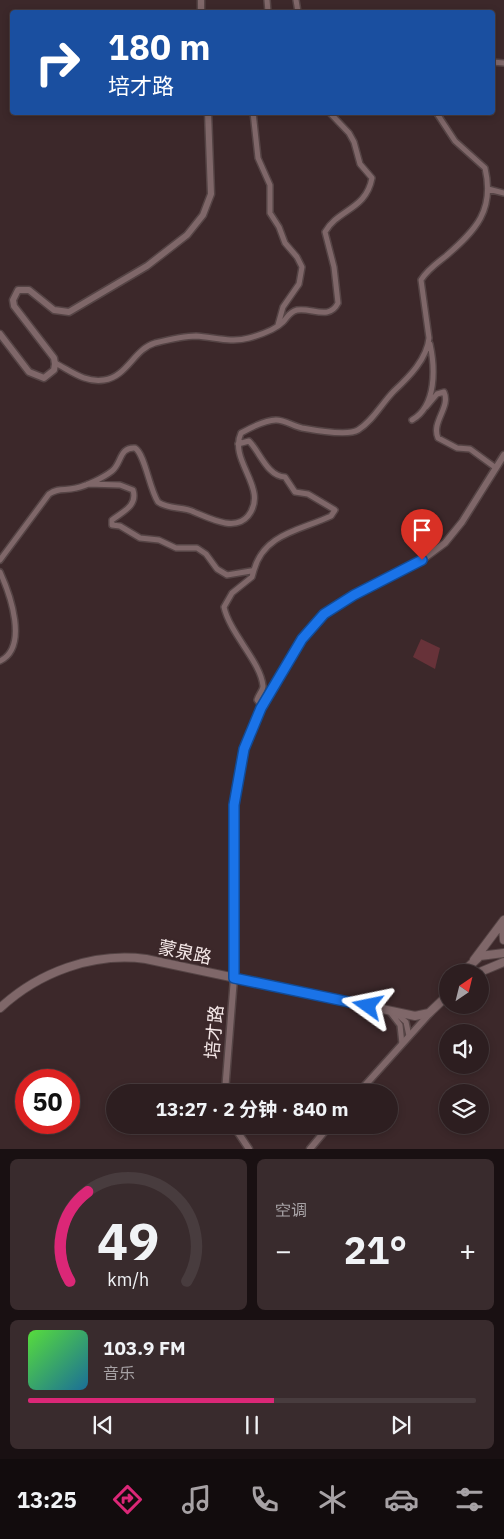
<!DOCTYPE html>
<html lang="zh">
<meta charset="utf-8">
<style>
body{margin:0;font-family:"IBM Plex Sans","Noto Sans SC",sans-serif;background:#392b2d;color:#f1f3f6;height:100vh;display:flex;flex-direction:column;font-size:19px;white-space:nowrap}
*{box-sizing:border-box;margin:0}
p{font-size:16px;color:#a7a2a5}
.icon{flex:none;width:28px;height:28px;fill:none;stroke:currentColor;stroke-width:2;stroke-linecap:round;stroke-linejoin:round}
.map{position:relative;height:1149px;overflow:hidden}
.side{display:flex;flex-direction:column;gap:10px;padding:10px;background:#191012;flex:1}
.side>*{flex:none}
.guide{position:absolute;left:10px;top:10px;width:485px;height:105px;border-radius:5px;box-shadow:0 2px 8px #0003,0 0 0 1px #483c3e;background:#1a4fa0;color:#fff;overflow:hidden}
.needle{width:32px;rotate:35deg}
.controls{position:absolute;left:439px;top:964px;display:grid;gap:10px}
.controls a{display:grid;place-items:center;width:50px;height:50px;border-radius:50%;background:#2d1e20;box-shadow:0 2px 8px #0003,0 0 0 1px #483c3e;font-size:25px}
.speed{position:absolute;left:15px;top:1069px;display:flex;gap:10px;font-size:25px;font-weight:700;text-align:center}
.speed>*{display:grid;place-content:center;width:65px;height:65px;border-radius:50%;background:#2d1e20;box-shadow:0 2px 8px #0003,0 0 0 1px #483c3e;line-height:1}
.speed .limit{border:8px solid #d22;background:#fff;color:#111}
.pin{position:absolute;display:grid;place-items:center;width:42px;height:42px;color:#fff;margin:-51px -21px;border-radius:50% 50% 50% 0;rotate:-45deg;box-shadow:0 0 5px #0007}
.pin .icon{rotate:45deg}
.me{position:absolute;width:55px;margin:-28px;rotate:282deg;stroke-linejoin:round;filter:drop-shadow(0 0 4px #0008)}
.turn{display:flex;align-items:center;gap:18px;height:105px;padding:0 15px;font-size:22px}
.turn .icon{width:65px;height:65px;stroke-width:2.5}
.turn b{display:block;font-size:35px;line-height:42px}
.big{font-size:38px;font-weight:700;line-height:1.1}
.side .card{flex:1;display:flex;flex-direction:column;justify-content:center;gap:8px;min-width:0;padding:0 18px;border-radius:8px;background:#392b2d}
.side .dial{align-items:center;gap:0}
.dial svg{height:130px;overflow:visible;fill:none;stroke:#483c3e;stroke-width:7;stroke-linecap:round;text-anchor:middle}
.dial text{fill:#f1f3f6;stroke:none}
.song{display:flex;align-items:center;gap:15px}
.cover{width:60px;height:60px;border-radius:8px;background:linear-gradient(135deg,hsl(110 70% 55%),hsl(200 70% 35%))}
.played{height:5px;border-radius:2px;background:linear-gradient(90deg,#db2777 55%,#483c3e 55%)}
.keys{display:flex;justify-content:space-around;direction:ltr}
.heat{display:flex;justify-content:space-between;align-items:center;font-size:28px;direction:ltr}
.side .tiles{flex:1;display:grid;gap:10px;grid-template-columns:1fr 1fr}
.card:last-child{grid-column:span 2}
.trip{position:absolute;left:106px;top:1084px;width:292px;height:50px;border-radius:25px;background:#2d1e20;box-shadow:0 2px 8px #0003,0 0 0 1px #483c3e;font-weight:700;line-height:50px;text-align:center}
.menu{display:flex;height:80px;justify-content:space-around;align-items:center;background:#120c0d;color:#a7a2a5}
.menu .icon{width:35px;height:35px}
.menu .current{color:#db2777}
.menu b{font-size:22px;color:#f1f3f6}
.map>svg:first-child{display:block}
.green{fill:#673239}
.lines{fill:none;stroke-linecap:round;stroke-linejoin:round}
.minor-casing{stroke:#554445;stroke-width:8}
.tertiary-casing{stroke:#554445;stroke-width:9}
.secondary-casing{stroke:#554445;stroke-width:10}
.minor{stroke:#7f6769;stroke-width:5}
.tertiary{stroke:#7f6769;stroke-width:6}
.secondary{stroke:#7f6769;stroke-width:8}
.route-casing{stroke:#114b97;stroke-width:12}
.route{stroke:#1a73e8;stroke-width:9}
.labels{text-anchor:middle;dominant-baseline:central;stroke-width:5;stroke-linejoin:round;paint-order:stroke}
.street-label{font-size:18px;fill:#f5e8e8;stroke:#3c282a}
</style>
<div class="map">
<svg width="504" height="1149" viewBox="0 0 504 1149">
<rect width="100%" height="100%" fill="#3c282a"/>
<!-- green -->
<path class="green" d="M421 639 440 648 435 669 413 657Z"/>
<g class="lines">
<defs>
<path id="minor" d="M267 0 268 12
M296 0 298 12
M492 62 504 63
M253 112 258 158 270 185V213L279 227 285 243 297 257 302 267 299 284 283 307 278 325
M488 189 504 193
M55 363C71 371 85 383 104 380 127 377 134 349 155 343 167 340 183 336 196 336 214 337 231 343 249 338 260 335 275 330 283 322 288 317 289 312 297 310 311 307 329 321 338 303L334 267 325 232C338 209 366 210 372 178L360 164 354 142 349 133 329 112
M426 407 437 394 444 392C451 407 431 422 438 438L457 448 470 449 496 468
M412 420C437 406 435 367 430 344
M88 484 120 485 133 490C138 506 122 512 112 520V525L120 526 140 538 159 540 176 548H197L206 554 217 569 227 575 251 571 254 570C264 533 302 530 331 516L335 510 308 494 295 492 285 477C267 476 260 452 249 441L238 444
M0 560 49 494C59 487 65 491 76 488 86 486 103 478 112 471 122 463 119 447 135 448 145 454 149 488 158 502 169 510 183 506 194 512 209 518 235 532 248 516 270 489 228 461 241 433 250 428 266 420 276 420 285 420 293 426 302 428 313 430 348 436 358 430 373 421 382 403 394 391 409 377 427 359 429 338L421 280C428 269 436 264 446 256 476 230 495 210 485 168L455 141 436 112
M254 570 252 577 232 593 224 607C230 634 261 662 263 686 263 691 258 695 257 700L262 706
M0 572C10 594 29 647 0 661
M390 1012 400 1025 402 1044
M397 1014 406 1022 409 1036"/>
<path id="tertiary" d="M201 0V12
M0 334 29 372 44 378 54 370 55 364 54 358 14 306 13 300 18 290H29L54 310 69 312 147 266 187 235 203 215 211 194 208 112
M225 1092 234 978V805L244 749 261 708 302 639 325 614 354 595 422 560 445 543 462 522 504 455
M359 1092 431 1012
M233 1125 249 1149
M310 1149 330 1125"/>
<path id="secondary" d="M503 925 504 940
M474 960 504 920
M463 972 480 956 504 953
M480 972 504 962
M0 1008C39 972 93 952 146 959L415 1016 429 1013 448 995"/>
</defs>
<!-- minor casing -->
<use href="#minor" class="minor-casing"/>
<!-- tertiary casing -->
<use href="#tertiary" class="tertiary-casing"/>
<!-- secondary casing -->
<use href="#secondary" class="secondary-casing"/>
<!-- minor -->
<use href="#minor" class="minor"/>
<!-- tertiary -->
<use href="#tertiary" class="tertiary"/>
<!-- secondary -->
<use href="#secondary" class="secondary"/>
</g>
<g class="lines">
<defs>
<path id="route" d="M368 1006 234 978V805L244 749 261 708 302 639 324 614 354 595 422 560"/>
</defs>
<!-- route casing -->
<use href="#route" class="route-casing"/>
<!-- route -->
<use href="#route" class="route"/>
</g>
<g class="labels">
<!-- street labels -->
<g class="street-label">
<text transform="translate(185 952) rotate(12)">蒙泉路</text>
<text transform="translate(214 1032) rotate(-85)">培才路</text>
</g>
</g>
</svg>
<div class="controls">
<a><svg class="needle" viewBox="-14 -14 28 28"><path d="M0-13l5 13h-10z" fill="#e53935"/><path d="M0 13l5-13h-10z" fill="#a7a2a5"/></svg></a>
<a><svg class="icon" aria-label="sound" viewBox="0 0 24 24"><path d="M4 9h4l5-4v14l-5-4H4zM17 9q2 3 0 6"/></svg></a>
<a><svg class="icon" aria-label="layers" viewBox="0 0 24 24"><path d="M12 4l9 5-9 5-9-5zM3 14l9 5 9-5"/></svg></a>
</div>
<div class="speed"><div class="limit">50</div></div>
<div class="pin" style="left:422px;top:560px;background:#d93025"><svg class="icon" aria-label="arrive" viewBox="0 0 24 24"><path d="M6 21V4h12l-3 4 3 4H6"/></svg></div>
<svg class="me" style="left:368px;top:1006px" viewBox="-20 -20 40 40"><path d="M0-17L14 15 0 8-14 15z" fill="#1a73e8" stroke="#fff" stroke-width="4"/></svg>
<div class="trip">13:27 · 2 分钟 · 840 m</div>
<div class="guide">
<div class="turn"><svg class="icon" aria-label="right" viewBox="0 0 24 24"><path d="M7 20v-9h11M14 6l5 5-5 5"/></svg><div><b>180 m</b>培才路</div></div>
</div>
</div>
<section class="side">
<div class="tiles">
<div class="card dial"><svg viewBox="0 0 100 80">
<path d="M14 69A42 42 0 1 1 86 69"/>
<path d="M14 69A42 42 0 0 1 25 14" stroke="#db2777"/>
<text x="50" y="56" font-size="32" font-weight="700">49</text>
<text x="50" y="72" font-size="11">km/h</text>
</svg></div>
<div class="card"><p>空调</p>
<div class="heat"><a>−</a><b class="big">21°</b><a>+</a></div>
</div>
<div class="card">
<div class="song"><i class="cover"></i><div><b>103.9 FM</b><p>音乐</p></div></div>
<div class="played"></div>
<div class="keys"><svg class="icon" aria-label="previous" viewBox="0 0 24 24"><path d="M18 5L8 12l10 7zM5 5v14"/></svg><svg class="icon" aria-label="pause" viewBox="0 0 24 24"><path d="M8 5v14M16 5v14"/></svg><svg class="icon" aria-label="next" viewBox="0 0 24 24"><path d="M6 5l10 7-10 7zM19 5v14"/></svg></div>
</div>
</div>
</section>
<nav class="menu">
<b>13:25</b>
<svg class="icon current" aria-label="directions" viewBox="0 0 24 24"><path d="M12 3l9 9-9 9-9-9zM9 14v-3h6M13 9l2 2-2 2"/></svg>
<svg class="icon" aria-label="music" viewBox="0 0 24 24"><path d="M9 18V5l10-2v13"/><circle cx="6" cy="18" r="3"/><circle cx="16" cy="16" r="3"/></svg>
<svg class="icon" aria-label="phone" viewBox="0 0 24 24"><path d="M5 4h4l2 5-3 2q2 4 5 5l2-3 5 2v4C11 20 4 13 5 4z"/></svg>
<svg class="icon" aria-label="climate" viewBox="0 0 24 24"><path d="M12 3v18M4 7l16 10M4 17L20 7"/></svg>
<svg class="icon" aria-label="car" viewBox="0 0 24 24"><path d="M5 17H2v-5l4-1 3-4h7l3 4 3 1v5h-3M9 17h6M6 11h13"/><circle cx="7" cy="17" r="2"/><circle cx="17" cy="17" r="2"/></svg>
<svg class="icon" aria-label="filters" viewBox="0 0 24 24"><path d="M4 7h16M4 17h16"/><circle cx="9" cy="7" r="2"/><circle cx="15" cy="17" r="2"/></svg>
</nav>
